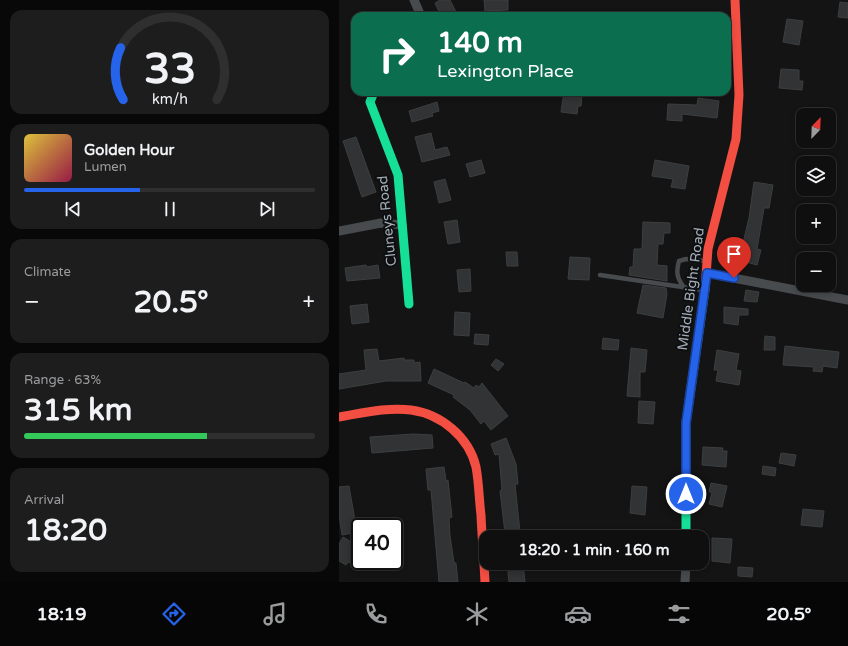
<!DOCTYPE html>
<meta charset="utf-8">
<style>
body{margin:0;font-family:"Varela Round",sans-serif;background:#1d1d1d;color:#f1f3f6;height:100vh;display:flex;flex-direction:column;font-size:15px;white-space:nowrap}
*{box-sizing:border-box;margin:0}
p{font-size:13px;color:#9b9c9e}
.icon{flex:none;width:22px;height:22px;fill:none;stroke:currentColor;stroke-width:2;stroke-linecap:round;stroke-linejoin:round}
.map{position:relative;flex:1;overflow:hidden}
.details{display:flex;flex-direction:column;gap:10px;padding:10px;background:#080808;width:339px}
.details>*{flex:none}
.top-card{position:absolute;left:12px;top:12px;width:380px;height:84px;border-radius:12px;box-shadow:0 2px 6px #0003,0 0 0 1px #2f2f2f;background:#0b6e4f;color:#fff;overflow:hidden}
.needle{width:26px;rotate:23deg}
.buttons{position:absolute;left:457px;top:108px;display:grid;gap:8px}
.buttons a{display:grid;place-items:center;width:40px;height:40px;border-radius:8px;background:#0f0f0f;box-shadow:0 2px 6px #0003,0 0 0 1px #2f2f2f;font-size:20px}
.speed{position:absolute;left:12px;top:518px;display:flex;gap:8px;font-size:20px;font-weight:700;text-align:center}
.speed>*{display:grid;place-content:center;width:52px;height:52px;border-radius:50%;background:#0f0f0f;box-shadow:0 2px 6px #0003,0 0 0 1px #2f2f2f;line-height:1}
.speed .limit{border:2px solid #111;border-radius:6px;background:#fff;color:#111}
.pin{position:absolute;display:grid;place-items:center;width:34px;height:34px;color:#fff;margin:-41px -17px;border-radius:50% 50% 50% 0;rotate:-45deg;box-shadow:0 0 4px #0007}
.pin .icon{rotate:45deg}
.me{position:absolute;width:44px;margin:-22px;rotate:0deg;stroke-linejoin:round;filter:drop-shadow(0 0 3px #0008)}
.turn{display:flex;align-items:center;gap:14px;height:84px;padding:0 20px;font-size:18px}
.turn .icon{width:52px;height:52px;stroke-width:2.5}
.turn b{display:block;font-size:28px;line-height:34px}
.big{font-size:30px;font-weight:700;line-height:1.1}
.details .tile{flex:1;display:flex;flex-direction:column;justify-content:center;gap:6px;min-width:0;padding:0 14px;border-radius:12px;background:#1d1d1d}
.details .dial{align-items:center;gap:0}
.dial svg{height:104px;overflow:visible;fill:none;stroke:#2f2f2f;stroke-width:7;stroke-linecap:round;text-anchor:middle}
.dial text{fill:#f1f3f6;stroke:none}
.song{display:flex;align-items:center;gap:12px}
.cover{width:48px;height:48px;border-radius:6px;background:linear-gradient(135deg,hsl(50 70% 55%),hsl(340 70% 35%))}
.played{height:4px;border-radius:2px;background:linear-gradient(90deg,#2563eb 40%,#2f2f2f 40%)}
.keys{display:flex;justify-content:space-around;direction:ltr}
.heat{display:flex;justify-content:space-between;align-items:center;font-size:22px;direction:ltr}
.charge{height:6px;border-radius:3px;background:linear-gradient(90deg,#34c759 63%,#2f2f2f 0)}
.trip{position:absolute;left:140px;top:530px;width:230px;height:40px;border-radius:12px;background:#0f0f0f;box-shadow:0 2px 6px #0003,0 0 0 1px #2f2f2f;font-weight:700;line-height:40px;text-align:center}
.menu{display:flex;height:64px;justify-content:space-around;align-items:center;background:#060606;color:#9b9c9e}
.menu .icon{width:28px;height:28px}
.menu .on{color:#2563eb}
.menu b{font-size:18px;color:#f1f3f6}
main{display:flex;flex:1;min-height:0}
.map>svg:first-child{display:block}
.building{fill:#313334;stroke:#3c3f41}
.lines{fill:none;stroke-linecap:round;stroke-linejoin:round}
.lane{stroke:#484b4d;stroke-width:4.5}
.street{stroke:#484b4d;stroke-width:9}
.fast{stroke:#16e098;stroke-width:9}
.jam{stroke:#f24e42;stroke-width:9}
.route-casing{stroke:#184099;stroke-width:10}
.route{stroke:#2563eb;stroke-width:7}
.labels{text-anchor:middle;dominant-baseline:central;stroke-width:4;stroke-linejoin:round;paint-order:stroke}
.street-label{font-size:14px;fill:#a3adb7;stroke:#0e0f10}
</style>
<main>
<section class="details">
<div class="tile dial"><svg viewBox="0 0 100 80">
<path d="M14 69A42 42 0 1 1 86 69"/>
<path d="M14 69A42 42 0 0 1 12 29" stroke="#2563eb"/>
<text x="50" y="56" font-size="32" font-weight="700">33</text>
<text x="50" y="72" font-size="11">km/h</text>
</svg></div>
<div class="tile">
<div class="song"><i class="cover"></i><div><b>Golden Hour</b><p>Lumen</p></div></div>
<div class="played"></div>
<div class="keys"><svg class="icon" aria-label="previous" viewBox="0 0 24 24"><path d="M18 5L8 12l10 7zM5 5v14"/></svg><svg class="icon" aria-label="pause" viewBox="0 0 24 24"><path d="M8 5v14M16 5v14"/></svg><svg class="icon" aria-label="next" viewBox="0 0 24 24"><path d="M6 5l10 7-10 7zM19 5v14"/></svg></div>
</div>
<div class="tile"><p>Climate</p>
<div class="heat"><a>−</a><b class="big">20.5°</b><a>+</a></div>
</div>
<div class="tile"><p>Range · 63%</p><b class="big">315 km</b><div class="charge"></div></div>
<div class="tile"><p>Arrival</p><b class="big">18:20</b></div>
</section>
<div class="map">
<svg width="509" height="582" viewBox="0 0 509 582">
<rect width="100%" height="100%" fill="#141414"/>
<!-- building -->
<path class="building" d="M101 0H111L118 14 113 16H102L96 3Z
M145 0H169V10L146 11Z
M501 2 509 3V18L499 17Z
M448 19 464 21 460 45 444 42Z
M442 69 460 70V81H464L463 90 440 88Z
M225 92H239V93L243 94 242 106H239L238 114 222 112Z
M359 98 380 101 378 118 343 114V121L328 120 329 104 358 105Z
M98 102 100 111 93 113 94 116 73 122 70 111Z
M92 133 96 150 108 147 111 155 83 162 76 137Z
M17 137 37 192 23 197 4 141Z
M142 160 146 173 131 177 127 164Z
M316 160 350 166 346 189 332 187 334 179 313 176Z
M106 179 112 200 100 203 95 182Z
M415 182 434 185 430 208H425L418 249 422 250 418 265 400 260 410 218Z
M118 220 121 242 109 244 105 222Z
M304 222 331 223V233H325L324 244H319L318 265 328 266V281L290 275 291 267H294L295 249H303Z
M167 252H178L179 266H168Z
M231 257 251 258 250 280 229 279Z
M27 265 28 267 39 265 41 278 8 281 6 268Z
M131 269 132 291 120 292 118 270Z
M304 285 327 288 328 294 324 318 298 313Z
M407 290 420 292 418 302 405 301Z
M28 304 30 322 13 324 11 306Z
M385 307 409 309V315H400L399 325 385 323Z
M116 312 131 313 130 336 115 335Z
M136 334 150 335 149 345 135 344Z
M426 336 436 337V350H425Z
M264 338 280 340 279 350 263 349Z
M446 346 500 352 498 368 484 366 483 372 474 371 475 367 444 365Z
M292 348 308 350 306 372H301V397L288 396Z
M38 349 40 361 65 358V360H75V363L81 362 82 381H47L0 389V374L27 370 25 350Z
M378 350 400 354 397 370 402 371 400 385 377 381 379 370H375Z
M157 359 165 364 159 371 152 365Z
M95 369 125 383 126 382 135 388 137 385 140 387 143 383 169 416 152 430 145 421 142 424 131 410 114 397 115 395 89 383Z
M300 401 316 402 314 424 299 423Z
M74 434 93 435 94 448 33 453 31 437Z
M167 438 177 464 179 484H176L181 532 166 533 161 491 163 490 160 454 156 455 152 444Z
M364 447 384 448 383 451H388L387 467 363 465Z
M442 453 457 455 455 466 440 463Z
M424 466 437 468 436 476 423 474Z
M105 467 107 481 109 480 113 517 110 518 111 536 115 563H117L119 582H100L92 490H89L87 469Z
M372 483 388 486 383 507 370 504 373 492H370Z
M10 486 18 532 3 535 0 515V487Z
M293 486 308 487 306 515 291 513Z
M464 509 485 511 483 527 462 525Z
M4 537 19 546 14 555 16 556 12 563 9 562 7 565 0 561V544Z
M373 538 393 539 391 563 373 561Z
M168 563H184L186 582H170Z
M399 567 414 568 413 577 399 576Z"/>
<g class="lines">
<!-- lane -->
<path class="lane" d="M261 275 364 290
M344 286C338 278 337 272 340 261L347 259 367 261"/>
<!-- street -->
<path class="street" d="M75 0 82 16
M0 231 42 223 63 225
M368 273 509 300
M346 582 347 563"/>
<!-- fast -->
<path class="fast" d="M35 92 31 102 59 175 70 304
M347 537V423L366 289"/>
<!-- jam -->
<path class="jam" d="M366 289 369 249 397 139 400 95 396 0
M0 417C24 413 48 407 72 410 102 414 130 437 137 467 140 483 140 499 142 515 143 538 145 560 146 582"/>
</g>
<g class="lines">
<defs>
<path id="route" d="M347 494V423L368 273 395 278"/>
</defs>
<!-- route casing -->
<use href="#route" class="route-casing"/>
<!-- route -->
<use href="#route" class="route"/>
</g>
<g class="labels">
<!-- street labels -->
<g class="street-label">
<text transform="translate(48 221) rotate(-96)">Cluneys Road</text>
<text transform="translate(352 289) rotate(-82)">Middle Bight Road</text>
</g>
</g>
</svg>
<div class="buttons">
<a><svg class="needle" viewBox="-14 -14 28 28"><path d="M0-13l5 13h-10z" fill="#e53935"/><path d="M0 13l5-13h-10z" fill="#9b9c9e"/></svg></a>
<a><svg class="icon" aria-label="layers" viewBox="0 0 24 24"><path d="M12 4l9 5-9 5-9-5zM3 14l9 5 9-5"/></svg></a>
<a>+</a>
<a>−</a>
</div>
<div class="speed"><div class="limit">40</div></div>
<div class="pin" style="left:395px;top:278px;background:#d93025"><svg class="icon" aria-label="arrive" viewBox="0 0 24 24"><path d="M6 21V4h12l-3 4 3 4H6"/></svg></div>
<svg class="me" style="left:347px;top:494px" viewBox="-20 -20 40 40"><circle r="17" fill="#2563eb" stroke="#fff" stroke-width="3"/><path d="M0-11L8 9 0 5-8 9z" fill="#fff"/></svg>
<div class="trip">18:20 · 1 min · 160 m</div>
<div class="top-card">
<div class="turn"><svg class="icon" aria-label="right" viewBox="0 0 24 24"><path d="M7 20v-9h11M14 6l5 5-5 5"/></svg><div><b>140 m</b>Lexington Place</div></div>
</div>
</div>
</main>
<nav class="menu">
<b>18:19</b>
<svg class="icon on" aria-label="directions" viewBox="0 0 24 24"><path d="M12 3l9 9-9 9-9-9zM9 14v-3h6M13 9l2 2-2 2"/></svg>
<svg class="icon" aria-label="music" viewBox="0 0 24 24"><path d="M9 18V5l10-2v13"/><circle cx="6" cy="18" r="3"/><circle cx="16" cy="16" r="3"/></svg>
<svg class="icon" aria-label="phone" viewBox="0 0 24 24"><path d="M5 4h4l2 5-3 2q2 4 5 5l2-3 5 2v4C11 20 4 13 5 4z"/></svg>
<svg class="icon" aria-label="climate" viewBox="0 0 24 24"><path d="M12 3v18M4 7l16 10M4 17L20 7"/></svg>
<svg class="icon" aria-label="car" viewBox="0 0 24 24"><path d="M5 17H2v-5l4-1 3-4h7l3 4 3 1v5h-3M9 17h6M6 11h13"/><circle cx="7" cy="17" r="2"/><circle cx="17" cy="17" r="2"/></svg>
<svg class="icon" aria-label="filters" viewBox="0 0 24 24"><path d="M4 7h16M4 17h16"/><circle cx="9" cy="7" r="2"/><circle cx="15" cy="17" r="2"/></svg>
<b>20.5°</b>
</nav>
